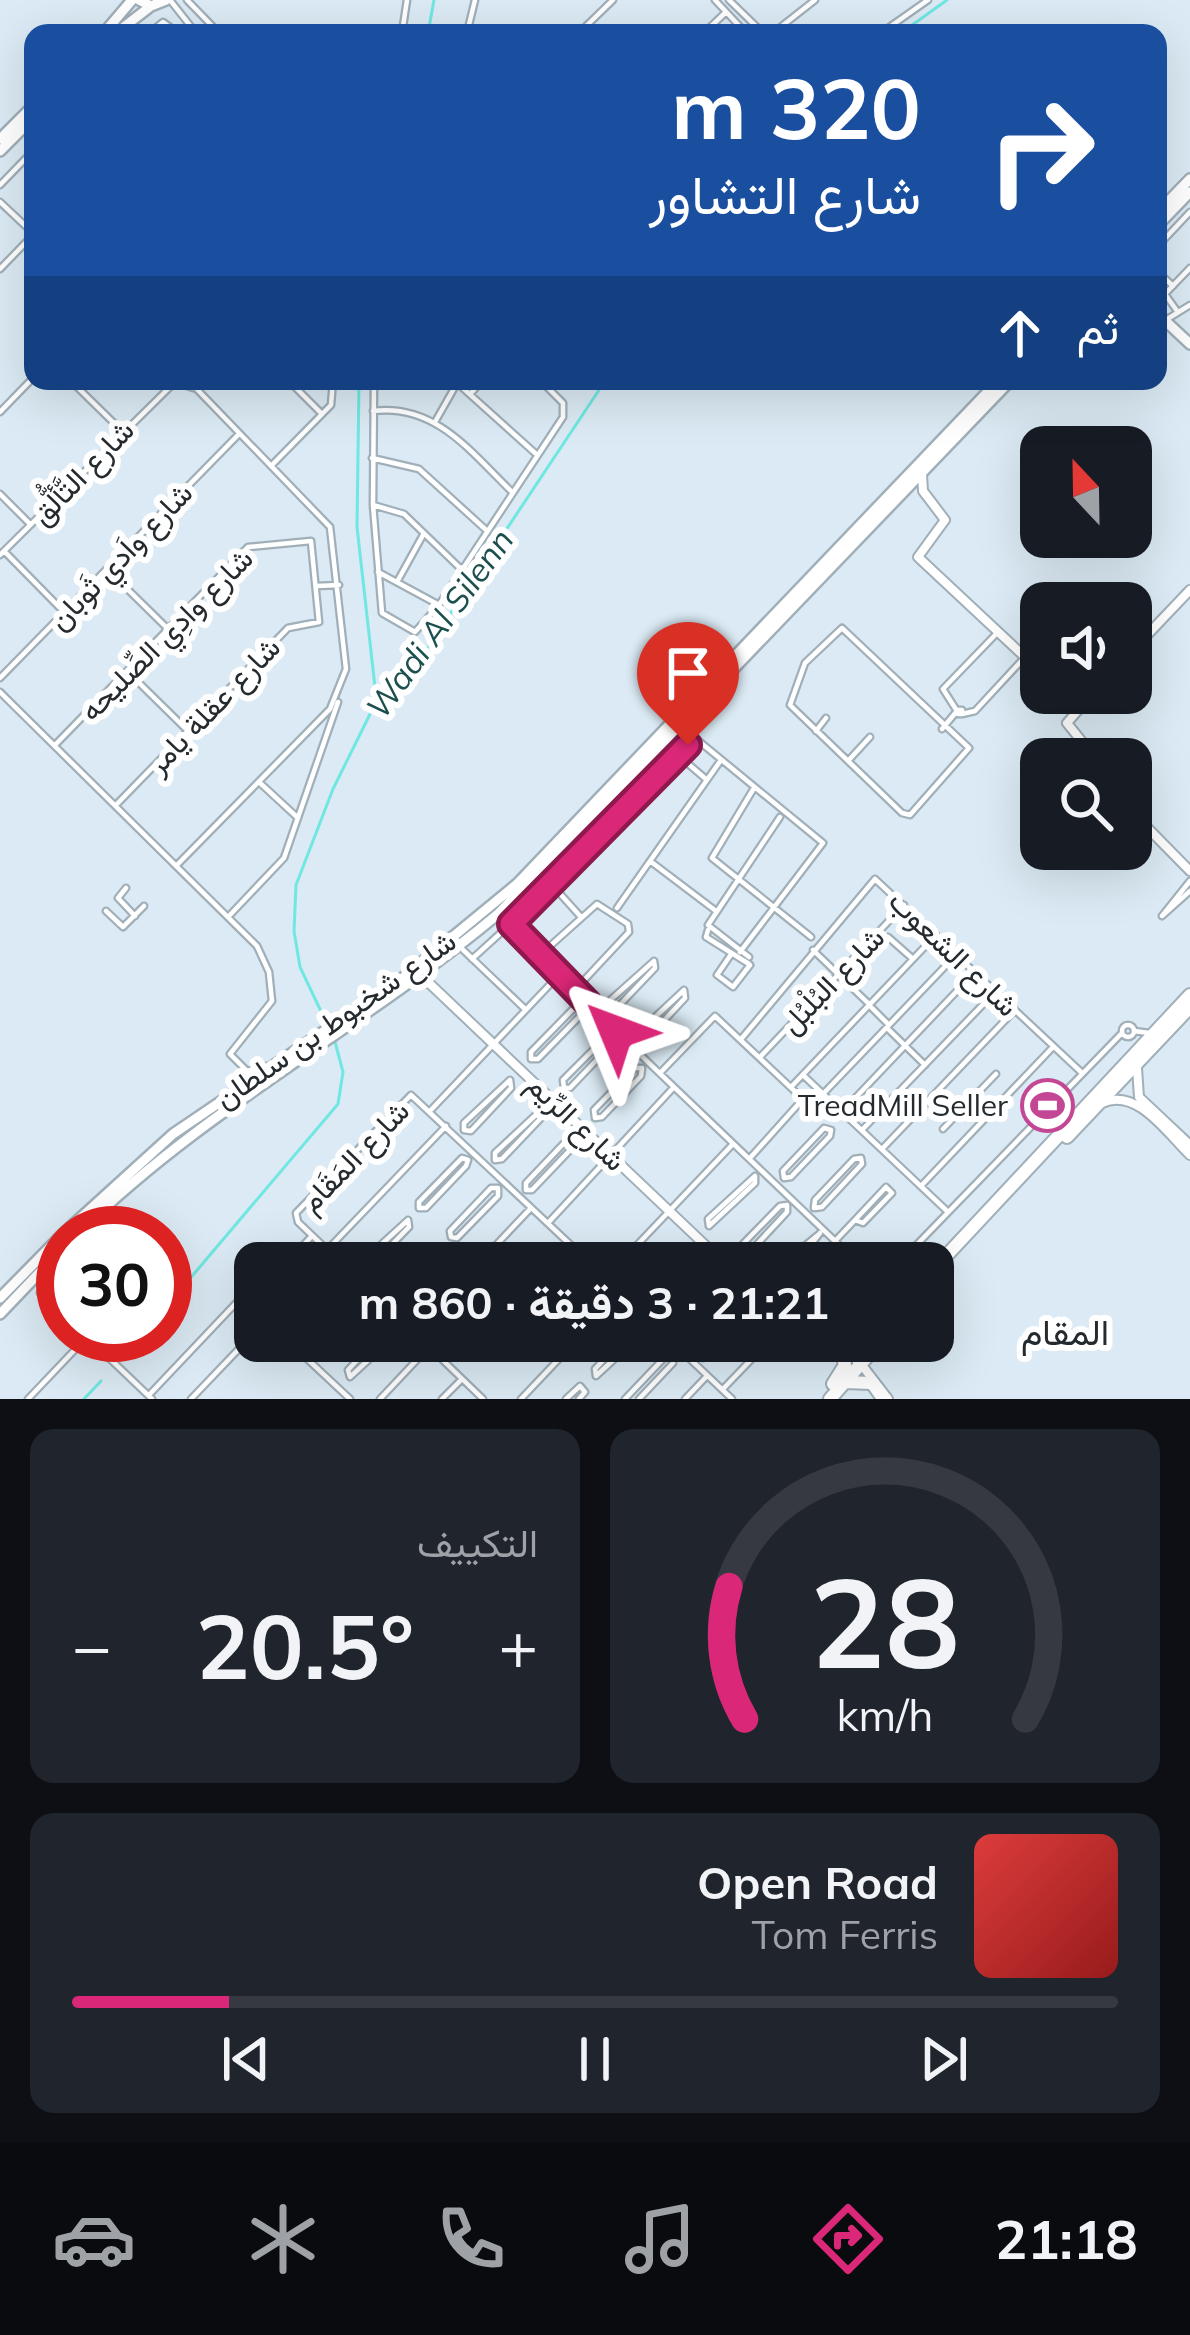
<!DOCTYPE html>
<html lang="ar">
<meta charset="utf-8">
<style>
body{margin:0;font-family:Mulish,Vazirmatn,sans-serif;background:#20242c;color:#f1f3f6;direction:rtl;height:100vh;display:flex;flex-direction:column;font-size:45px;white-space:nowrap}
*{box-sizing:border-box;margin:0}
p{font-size:39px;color:#9ea1a6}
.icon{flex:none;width:66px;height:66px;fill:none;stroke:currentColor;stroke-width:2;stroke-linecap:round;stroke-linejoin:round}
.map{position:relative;height:1399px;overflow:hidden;direction:ltr}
.sheet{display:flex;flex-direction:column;gap:30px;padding:30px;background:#0d0f14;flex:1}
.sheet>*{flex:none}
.banner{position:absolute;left:24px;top:24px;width:1143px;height:366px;border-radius:24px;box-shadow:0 12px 48px #0002;direction:rtl;background:#1a4fa0;color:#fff;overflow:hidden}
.needle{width:78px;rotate:338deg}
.controls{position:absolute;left:1020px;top:426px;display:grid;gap:24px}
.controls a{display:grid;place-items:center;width:132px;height:132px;border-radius:24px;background:#171b24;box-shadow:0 12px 48px #0002;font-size:60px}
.speed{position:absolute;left:36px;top:1206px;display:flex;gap:24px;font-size:60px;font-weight:700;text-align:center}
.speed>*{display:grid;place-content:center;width:156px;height:156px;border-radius:50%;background:#171b24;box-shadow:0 12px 48px #0002;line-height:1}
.speed .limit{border:18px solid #d22;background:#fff;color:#111}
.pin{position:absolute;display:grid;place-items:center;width:102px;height:102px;color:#fff;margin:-123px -51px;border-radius:50% 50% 50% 0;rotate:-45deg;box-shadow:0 0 12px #0007}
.pin .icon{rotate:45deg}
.me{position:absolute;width:132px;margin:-66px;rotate:314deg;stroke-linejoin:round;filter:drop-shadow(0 0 9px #0008)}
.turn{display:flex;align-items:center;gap:42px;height:252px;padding:0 48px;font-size:54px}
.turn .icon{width:156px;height:156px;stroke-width:2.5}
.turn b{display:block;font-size:84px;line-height:102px}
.then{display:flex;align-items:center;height:114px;padding:0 48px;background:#0003;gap:24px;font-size:45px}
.big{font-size:90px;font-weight:700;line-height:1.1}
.sheet .tile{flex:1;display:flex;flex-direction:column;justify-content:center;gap:18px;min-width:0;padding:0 42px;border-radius:24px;background:#20242c}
.sheet .dial{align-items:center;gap:0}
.dial svg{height:312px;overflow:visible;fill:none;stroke:#363941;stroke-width:7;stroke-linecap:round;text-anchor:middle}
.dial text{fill:#f1f3f6;stroke:none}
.song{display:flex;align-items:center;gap:36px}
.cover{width:144px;height:144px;border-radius:18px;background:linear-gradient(135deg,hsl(0 70% 55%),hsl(0 70% 35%))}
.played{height:12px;border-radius:6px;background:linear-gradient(90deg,#db2777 15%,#363941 15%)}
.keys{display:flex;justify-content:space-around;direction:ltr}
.heat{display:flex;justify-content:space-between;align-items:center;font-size:66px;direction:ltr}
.sheet .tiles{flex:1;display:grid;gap:30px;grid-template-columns:1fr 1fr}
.tile:last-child{grid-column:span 2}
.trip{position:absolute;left:234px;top:1242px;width:720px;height:120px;border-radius:24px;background:#171b24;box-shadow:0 12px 48px #0002;font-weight:700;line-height:120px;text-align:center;direction:rtl}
.menu{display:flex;height:192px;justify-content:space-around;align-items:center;background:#090b0e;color:#9ea1a6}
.menu .icon{width:84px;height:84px}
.menu .selected{color:#db2777}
.menu b{font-size:54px;color:#f1f3f6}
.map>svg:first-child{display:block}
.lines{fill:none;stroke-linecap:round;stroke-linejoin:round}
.stream{stroke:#70e7e1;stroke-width:3}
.street-casing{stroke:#a0afb8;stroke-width:9}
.secondary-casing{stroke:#a0afb8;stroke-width:12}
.primary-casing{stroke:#a0afb8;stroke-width:14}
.highway-casing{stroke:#a0afb8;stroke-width:16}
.street{stroke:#fff;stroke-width:4.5}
.secondary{stroke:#fff;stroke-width:8}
.primary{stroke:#fff;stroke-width:9}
.highway{stroke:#fff;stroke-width:12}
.route-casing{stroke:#8e194d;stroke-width:30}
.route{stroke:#db2777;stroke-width:21}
.labels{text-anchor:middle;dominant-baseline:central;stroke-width:12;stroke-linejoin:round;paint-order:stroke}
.street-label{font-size:30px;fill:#242a2e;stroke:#fff}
.poi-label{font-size:30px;fill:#242a2e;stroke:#fff;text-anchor:end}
.water-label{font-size:33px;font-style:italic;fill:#1c504e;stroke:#fff}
.quarter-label{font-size:36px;fill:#242a2e;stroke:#fff}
</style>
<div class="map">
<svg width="1190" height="1399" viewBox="0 0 1190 1399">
<rect width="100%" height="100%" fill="#dbeaf4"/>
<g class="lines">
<!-- stream -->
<path class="stream" d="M428 33 434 0
M901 33 947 0
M359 381 357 527 376 696
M327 1024 300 967 294 931 296 885 333 789 377 700 425 652 605 381
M165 1308 338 1104 343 1072 334 1038
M121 1358 141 1335
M84 1399 101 1381"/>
<defs>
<path id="street" d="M170 0 196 33
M187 0 219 33
M715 0 746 33
M729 0 763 33
M149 33 163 22 178 33
M402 33 407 0
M467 33 475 0
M579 33 613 0
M704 33 726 12
M773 33 815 0
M881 33 928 0
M0 185 33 151
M0 202 33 233
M1158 246 1190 212
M0 269 33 235
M1158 272 1173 286
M1177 311 1165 294 1190 268
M1169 318 1190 305
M71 381 122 431
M289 381 322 414
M374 381 373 505 382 613 415 632 439 605 563 417V403L541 381
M455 381 535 453
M179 383 193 388
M472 392 482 381
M373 411C435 403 471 452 511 491
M0 412 33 378
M435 422 456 385
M372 458 419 469 485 529
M271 466 331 405 333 381
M0 494 30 524
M373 505 404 514 461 569
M4 551 63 611
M0 555 174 383
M107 569 167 628
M378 572 439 605
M397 582 423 535
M317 586 339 585
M842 628 969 748 910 815 902 813 790 705 805 663Z
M127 671 187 730
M0 678 239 434
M0 692 257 946 269 972 272 1001 230 1054 247 1071 266 1066
M958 710H962V714H958Z
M957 711 943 689 998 632
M962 714 975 711 1025 657
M942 729 957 711
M816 731 826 718
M695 738 823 843 740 952
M55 745 248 547 311 541 319 622 288 628 116 805
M679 756 707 780
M848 761 870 737
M259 782 298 818
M754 788 712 858 811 937
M650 861 716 911
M177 865 330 709 346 669 330 527 189 381
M1190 881 1162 916 1190 891
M553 886 581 917
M126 888 118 898 135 916
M617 908 721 760
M106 911 123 927 144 906
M229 916 284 858 338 702
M511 924 558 976 858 1263
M708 930 706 937 749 964 750 965 733 987 717 975 732 953
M888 937 913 959
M459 946 525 1009
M813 950 869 1004
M540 955 597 904 628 924 629 932 574 991
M749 957 708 925 780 817
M472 959 572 868 689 745
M654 961 655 968 614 1011H607V1003Z
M684 990 685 998 645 1041H638V1033Z
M869 1005 889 1025
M573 1009H580V1016L538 1059H531V1052Z
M1122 1031a6 6 0 1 1 12 0a6 6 0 1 1-12 0Z
M887 1028 925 1065
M1134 1031 1149 1033
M742 1038 875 879 1081 1072
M604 1039H610V1046L570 1088H564L563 1080Z
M761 1056 904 905
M635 1068H642L641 1076 602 1117 595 1118 594 1110Z
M660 1073 715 1016 803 1099 750 1158
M803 1075 947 1211
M510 1080 511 1088 471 1131 464 1130V1123Z
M792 1086 936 935
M823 1094 956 955
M972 1100 992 1111
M541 1110 542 1117 502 1159 495 1160V1153Z
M430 1111 558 976
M842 1112 974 973
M824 1128 831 1130 830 1136 791 1177 784 1178 783 1171Z
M943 1129 996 1074
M862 1130 995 992
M566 1141H573V1147L532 1190H526V1183Z
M882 1149 1014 1011
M462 1158 468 1160 466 1166 426 1208H419V1202Z
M854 1159 861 1158 862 1164 822 1207 814 1208 815 1200Z
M755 1176V1183L709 1226 708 1219Z
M921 1186 1053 1047
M886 1187 892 1193 863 1223 855 1220Z
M491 1188H498V1196L457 1238 451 1237 450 1231Z
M787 1205V1212L747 1255 739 1256V1248L780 1206Z
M548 1223 674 1087
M836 1240 855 1220
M327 1250 446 1126
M286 1263 311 1237
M341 1263 298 1222 296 1213 411 1095 590 1263
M361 1263 408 1220 409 1227 374 1263
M421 1263 437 1249 440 1255 433 1263
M479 1263 531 1208
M620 1263 732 1145
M667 1263 685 1247 688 1253 679 1263
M784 1263 818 1235
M797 1263 820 1233
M899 1263 1122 1033
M40 1293 63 1314
M85 1335 152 1399
M288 1341 350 1399
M316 1341 321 1348 329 1341
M375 1341 348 1370 350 1377 389 1341
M423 1341 483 1399
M621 1341 595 1369 596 1376 634 1341
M671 1341 732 1399
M710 1341 700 1352 703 1358 723 1341
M723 1389 769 1341
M149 1395 238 1301 255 1309
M28 1399 86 1338
M191 1399 255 1332
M380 1399 429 1347
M442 1399 462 1379
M521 1399 576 1341
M566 1399 580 1386 585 1392 579 1399
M625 1399 666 1356H673V1363L639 1399
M685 1399 706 1377"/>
<path id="secondary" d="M922 474 923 491 945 520 918 557 1041 672
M1131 652 1190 590
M1063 693 1079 708
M1093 693 1067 723 1096 759
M1131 811 1190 871
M413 983H429L724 1263
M1137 1068 1139 1097 1190 1145
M1102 1103C1137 1087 1167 1133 1190 1155
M834 1341 861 1364 888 1399
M868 1381 881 1399"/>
<path id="primary" d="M139 0 151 6 166 0
M104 33 132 0
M116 33 151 6
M0 139 33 106
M0 151 33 118
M1158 212 1190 179
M1158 225 1190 192
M1158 314 1190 344
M64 1233 173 1134 404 977 517 884 998 381
M78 1233C204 1108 363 1027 498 914L1010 381
M0 1298 63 1234
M0 1314 63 1248"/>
<path id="highway" d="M1067 1137 1190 1007
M933 1270 1190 995
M843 1348 867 1341
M846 1382 870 1383
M833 1384 845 1365 841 1350
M830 1399 881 1341"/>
</defs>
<!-- street casing -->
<use href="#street" class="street-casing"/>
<!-- secondary casing -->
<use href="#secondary" class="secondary-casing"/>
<!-- primary casing -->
<use href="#primary" class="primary-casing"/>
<!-- highway casing -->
<use href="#highway" class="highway-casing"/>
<!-- street -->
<use href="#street" class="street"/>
<!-- secondary -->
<use href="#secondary" class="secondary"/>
<!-- primary -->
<use href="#primary" class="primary"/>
<!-- highway -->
<use href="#highway" class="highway"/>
</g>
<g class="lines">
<defs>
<path id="route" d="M616 1032 511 924 688 745"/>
</defs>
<!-- route casing -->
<use href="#route" class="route-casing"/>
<!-- route -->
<use href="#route" class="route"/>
</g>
<!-- icons -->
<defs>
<symbol id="stadium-ring" viewBox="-11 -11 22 22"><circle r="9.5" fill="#fff" stroke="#c44795" stroke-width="1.5"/><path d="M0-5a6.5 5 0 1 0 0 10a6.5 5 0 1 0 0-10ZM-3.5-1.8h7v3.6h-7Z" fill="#c44795"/></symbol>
</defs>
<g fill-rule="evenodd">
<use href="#stadium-ring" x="1018" y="1076" width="59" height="59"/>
</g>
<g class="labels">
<!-- street labels -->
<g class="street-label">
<text transform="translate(82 472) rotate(-46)">شارع التَّألُّق</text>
<text transform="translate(120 556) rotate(-46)">شارع واَدي ثَوبان</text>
<text transform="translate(166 634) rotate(-45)">شارع وادِي الصِّليحه</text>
<text transform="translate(213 705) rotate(-46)">شارع عقلة يامر</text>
<text transform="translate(954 953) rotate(44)">شارع الشعوب</text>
<text transform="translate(832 980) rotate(-46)">شارع البُلْبُل</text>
<text transform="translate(335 1019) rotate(-35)">شارع شخبوط بن سلطان</text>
<text transform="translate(577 1122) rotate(44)">شارع الرِّيم</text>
<text transform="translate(354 1156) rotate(-46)">شارع المَقَام</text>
</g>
<!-- poi labels -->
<g class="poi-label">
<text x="1008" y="1105">TreadMill Seller</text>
</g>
<!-- water labels -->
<g class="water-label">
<text transform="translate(439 623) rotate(-54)">Wadi Al Silenn</text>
</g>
<!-- quarter labels -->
<g class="quarter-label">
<text x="1065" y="1331">المقام</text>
</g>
</g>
</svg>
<div class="controls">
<a><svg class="needle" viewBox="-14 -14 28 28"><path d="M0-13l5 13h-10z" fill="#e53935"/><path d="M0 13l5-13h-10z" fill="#9ea1a6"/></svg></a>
<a><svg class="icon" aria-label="sound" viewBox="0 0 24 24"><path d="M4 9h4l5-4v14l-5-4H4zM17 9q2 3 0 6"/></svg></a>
<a><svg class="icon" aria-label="search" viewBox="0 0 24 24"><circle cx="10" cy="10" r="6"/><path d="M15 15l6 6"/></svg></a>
</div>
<div class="speed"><div class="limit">30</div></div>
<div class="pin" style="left:688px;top:745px;background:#d93025"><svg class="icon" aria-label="arrive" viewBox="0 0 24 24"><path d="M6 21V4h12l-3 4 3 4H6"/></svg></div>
<svg class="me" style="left:616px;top:1032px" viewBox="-20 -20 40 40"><path d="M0-17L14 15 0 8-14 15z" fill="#db2777" stroke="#fff" stroke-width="4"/></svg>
<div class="trip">21:21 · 3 دقيقة · 860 m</div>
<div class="banner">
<div class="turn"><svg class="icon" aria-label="right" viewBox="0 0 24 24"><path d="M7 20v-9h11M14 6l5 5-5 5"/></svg><div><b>320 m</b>شارع التشاور</div></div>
<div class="then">ثم<svg class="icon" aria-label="ahead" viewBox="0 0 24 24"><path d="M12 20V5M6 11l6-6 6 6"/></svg></div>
</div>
</div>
<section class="sheet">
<div class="tiles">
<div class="tile dial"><svg viewBox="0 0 100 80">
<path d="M14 69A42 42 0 1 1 86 69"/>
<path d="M14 69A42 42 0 0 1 10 35" stroke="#db2777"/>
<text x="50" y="56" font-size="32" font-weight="700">28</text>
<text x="50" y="72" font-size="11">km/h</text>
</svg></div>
<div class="tile"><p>التكييف</p>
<div class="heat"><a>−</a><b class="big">20.5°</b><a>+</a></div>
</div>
<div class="tile">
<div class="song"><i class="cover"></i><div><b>Open Road</b><p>Tom Ferris</p></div></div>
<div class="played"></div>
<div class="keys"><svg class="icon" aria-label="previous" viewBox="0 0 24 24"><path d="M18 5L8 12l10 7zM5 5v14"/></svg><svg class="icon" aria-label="pause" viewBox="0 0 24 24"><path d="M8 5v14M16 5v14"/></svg><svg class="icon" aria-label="next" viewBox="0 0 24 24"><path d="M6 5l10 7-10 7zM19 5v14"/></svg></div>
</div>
</div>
</section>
<nav class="menu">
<b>21:18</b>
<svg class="icon selected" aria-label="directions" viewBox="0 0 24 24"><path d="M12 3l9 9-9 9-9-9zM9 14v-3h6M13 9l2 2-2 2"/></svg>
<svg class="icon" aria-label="music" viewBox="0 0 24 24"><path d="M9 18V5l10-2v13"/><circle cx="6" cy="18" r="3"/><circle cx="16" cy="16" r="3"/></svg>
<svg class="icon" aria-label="phone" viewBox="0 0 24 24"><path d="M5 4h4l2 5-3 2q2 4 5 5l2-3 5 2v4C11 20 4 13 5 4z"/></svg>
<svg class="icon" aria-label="climate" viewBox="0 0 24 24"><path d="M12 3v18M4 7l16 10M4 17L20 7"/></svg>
<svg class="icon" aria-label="car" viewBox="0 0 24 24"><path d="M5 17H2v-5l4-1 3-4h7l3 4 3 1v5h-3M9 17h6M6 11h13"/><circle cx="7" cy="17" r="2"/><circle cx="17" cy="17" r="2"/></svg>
</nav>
